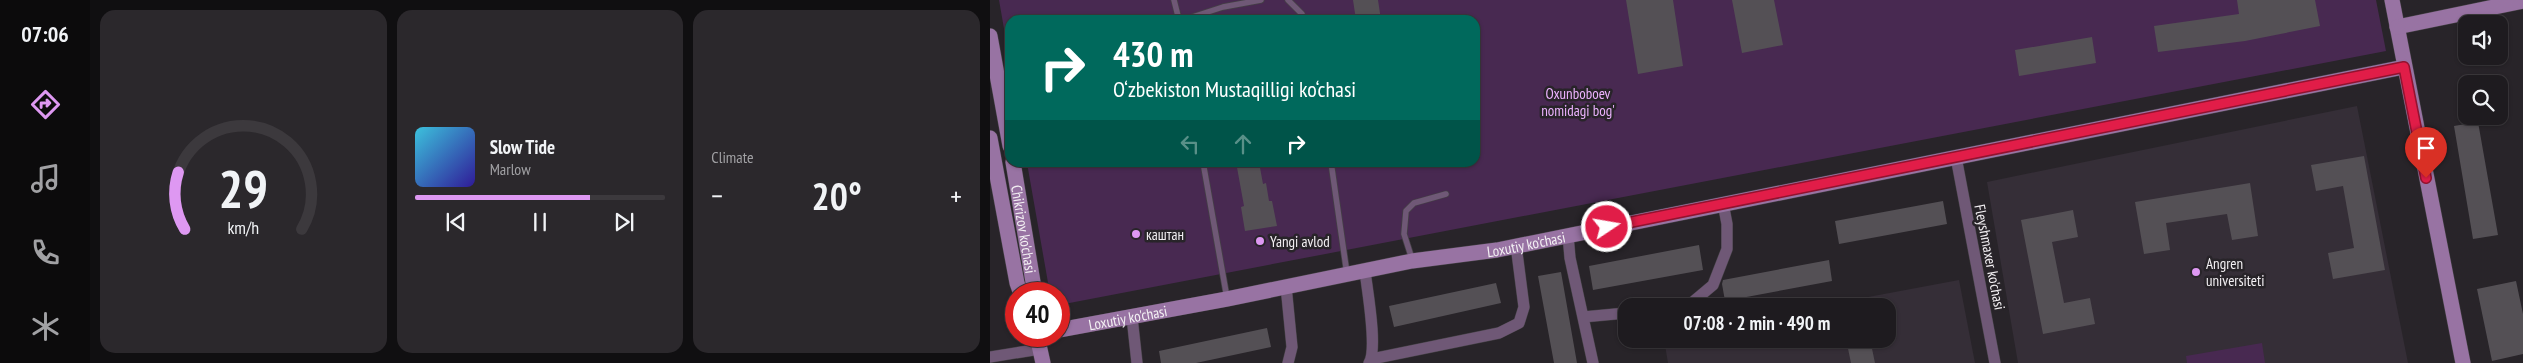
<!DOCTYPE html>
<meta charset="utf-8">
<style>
body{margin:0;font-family:"PT Sans Narrow",sans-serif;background:#2b282c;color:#f1f3f6;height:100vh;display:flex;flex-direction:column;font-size:19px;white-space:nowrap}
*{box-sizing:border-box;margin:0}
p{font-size:16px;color:#a1a1a4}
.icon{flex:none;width:28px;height:28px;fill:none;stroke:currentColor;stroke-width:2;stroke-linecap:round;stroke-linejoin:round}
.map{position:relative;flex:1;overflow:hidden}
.drawer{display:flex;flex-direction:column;gap:10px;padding:10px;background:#100f11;width:900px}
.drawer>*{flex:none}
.top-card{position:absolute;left:15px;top:15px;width:475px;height:152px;border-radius:15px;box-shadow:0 1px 4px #0004,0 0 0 1px #3c393d;background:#00695c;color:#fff;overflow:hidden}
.controls{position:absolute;left:1468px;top:15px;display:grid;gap:10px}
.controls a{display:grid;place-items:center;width:50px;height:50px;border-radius:10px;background:#1e1b1f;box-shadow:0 1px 4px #0004,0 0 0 1px #3c393d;font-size:25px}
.speed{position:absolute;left:15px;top:282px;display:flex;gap:10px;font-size:25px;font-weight:700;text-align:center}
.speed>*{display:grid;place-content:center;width:65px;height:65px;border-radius:50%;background:#1e1b1f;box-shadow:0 1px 4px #0004,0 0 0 1px #3c393d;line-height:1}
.speed .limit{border:8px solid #d22;background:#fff;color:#111}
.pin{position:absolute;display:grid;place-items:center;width:42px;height:42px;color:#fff;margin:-51px -21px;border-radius:50% 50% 50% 0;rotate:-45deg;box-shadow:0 0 5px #0007}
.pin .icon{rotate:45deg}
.me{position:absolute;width:55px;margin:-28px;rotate:78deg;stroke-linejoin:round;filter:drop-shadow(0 0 4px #0008)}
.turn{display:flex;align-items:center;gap:18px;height:105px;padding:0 25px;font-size:22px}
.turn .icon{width:65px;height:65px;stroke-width:2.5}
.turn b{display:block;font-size:35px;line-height:42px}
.lanes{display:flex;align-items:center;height:48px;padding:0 25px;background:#0003;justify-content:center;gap:25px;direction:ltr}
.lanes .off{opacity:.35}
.big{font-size:38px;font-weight:800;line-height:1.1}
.drawer .widget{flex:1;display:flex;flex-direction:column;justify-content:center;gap:8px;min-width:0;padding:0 18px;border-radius:15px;background:#2b282c}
.drawer .dial{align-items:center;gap:0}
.dial svg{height:130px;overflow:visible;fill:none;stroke:#3c393d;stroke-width:7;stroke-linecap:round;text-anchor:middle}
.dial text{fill:#f1f3f6;stroke:none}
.song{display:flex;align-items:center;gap:15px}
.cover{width:60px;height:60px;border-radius:8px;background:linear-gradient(135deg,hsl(190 70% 55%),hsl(250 70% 35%))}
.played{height:5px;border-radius:2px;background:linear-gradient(90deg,#de98f2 70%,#3c393d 70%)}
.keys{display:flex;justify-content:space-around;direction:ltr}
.heat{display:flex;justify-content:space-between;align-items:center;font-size:28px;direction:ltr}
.drawer .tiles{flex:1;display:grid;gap:10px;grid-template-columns:repeat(3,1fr)}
.trip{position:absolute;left:628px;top:298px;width:278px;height:50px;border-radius:15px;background:#1e1b1f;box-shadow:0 1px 4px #0004,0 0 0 1px #3c393d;font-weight:800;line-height:50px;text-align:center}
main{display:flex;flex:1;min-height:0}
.tabs{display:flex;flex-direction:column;width:90px;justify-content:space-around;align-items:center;background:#0c0b0c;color:#a1a1a4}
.tabs .icon{width:35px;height:35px}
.tabs .current{color:#de98f2}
.tabs b{font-size:22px;color:#f1f3f6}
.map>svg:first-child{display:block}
.built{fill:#352e37}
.green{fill:#482951}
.building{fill:#545055}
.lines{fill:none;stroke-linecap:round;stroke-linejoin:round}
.lane-casing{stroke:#444145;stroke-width:7}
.street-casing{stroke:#444145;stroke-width:12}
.secondary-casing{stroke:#444145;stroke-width:16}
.lane{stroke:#6f5876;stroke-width:5.5}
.street{stroke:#6f5876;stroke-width:11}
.secondary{stroke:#9873a3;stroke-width:15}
.route-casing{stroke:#92132f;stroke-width:12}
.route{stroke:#e11d48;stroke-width:9}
.poi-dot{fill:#de98f2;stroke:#282429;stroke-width:2}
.labels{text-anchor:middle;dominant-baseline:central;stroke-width:5;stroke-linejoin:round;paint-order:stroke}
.park-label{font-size:15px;fill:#ecb2fe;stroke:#282429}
.street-label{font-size:15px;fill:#f3f0f3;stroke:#282429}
.poi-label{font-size:15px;fill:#f3f0f3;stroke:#282429;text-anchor:start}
</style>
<main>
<nav class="tabs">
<b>07:06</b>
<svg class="icon current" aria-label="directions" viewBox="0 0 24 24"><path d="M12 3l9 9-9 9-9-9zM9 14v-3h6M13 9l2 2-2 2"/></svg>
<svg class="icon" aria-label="music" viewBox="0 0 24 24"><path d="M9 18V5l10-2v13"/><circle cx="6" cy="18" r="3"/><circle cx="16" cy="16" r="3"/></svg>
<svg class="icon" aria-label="phone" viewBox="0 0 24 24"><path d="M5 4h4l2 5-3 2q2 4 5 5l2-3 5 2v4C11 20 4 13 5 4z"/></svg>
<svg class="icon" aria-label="climate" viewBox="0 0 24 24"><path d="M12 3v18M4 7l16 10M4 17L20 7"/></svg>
</nav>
<section class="drawer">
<div class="tiles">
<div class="widget dial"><svg viewBox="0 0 100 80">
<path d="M14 69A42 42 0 1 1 86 69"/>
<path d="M14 69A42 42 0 0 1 10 34" stroke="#de98f2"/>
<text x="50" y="56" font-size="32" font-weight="700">29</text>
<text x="50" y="72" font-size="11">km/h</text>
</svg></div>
<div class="widget">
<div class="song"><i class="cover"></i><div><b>Slow Tide</b><p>Marlow</p></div></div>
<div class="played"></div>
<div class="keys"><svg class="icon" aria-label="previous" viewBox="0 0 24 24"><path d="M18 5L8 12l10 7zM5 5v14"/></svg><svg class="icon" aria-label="pause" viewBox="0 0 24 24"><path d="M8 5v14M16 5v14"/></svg><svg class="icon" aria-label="next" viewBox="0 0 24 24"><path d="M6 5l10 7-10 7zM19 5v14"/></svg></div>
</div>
<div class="widget"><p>Climate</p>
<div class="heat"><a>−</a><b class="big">20°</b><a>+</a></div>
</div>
</div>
</section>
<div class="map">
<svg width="1533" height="363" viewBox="0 0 1533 363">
<rect width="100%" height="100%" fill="#282429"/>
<!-- built -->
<path class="built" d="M1367 106 1418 363H1028L997 182Z
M969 280 985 363H678L674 339H896V306H830Z"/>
<!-- green -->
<path class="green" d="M9 0H1386L1396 51 69 305V294H60L37 163 485 162V20H20V63Z
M1272 343 1275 363H1197L1196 356Z"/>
<!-- building -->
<path class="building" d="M363 0H388L391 20H366Z
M636 0H683L693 66 648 74Z
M742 0H784L793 45 752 53Z
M1247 0H1325L1330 26 1255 41 1168 52 1164 26 1249 14Z
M1102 37 1106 63 1029 76 1025 50Z
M1488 122 1508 235 1483 239 1464 126Z
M1374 156 1395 270 1343 279 1338 253 1364 248 1353 186 1326 191 1321 165Z
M246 162H269L273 184 276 183 279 201H282L287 226 255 231 251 207 254 206Z
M1260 183 1268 236 1242 240 1237 214 1176 223 1180 250 1154 254 1145 202Z
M953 201 957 224 849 244 845 221Z
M1083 210 1088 237 1062 242 1074 303 1100 298 1105 324 1053 334 1031 220Z
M709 245 713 270 603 290 599 266Z
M839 260 842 281 735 301 732 284 733 280Z
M571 272 587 363H564L548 276Z
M1526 281 1533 314V354L1502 361 1487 289Z
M506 283 511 303 404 327 399 306Z
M277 328 281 347 206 363H171L169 351Z
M856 339H880L885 363H861Z"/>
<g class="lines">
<defs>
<path id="lane" d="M184 0 189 20
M298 0 312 14 314 20
M193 20 233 7 271 0
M213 162 237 298
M341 162 357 274
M422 259 414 234 416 211 424 203 456 194"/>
<path id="street" d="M966 157 1005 363
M578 235 580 258 603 363
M375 271C377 289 388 349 379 363
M296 286 302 347 298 363
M698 306 723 285 737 249V224L733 203
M142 317 147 363
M593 317 636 313
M0 357 50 349
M382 359 509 333 529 323 534 307 526 245"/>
<g id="secondary">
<path d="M1402 0 1473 363"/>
<path d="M1407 27 1533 1"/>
<path d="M0 36 20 146"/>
<path d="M0 138 27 283 31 294"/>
<path id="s1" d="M23 162 45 294"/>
<path id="s2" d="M69 330 237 299 422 261 507 250 1414 67"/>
<path d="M47 336 53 363"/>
</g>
</defs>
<!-- lane casing -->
<use href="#lane" class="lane-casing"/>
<!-- street casing -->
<use href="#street" class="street-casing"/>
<!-- secondary casing -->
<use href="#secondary" class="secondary-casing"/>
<!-- lane -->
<use href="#lane" class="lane"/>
<!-- street -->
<use href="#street" class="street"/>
<!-- secondary -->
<use href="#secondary" class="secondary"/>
</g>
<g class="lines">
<defs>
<path id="route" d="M617 227 1414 67 1436 178"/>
</defs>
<!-- route casing -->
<use href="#route" class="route-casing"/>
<!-- route -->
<use href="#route" class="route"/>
</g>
<!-- markers -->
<g class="poi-dot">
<circle cx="146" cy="234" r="5"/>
<circle cx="270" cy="241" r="5"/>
<circle cx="1206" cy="272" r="5"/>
</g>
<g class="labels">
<!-- park labels -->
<g class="park-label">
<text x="588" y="93">Oxunboboev<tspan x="588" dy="17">nomidagi bog'</tspan></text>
</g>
<!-- street labels -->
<g class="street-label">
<text stroke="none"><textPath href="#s1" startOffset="68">Chikrizov ko'chasi</textPath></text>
<text stroke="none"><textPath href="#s2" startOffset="475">Loxutiy ko'chasi</textPath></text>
<text transform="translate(1000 257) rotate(79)">Fleyshmaxer ko'chasi</text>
<text stroke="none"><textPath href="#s2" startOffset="70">Loxutiy ko'chasi</textPath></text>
</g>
<!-- poi labels -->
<g class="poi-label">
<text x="156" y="234">каштан</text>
<text x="280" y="241">Yangi avlod</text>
<text x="1216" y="263">Angren<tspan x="1216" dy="17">universiteti</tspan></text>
</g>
</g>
</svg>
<div class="controls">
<a><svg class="icon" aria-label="sound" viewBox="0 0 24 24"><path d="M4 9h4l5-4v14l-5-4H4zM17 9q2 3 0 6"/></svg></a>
<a><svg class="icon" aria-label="search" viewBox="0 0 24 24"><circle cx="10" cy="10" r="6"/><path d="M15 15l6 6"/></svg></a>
</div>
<div class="speed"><div class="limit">40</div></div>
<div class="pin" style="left:1436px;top:178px;background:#d93025"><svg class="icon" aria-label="arrive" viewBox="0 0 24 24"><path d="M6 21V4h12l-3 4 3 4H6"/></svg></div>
<svg class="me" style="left:617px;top:227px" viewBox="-20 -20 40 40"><circle r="17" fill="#e11d48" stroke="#fff" stroke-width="3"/><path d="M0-11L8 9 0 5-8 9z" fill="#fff"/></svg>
<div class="trip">07:08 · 2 min · 490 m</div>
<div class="top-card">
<div class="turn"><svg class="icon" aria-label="right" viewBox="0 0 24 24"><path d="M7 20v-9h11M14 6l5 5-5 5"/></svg><div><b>430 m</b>O‘zbekiston Mustaqilligi ko‘chasi</div></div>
<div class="lanes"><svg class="icon off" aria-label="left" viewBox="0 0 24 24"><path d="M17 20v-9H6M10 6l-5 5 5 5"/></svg><svg class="icon off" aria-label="ahead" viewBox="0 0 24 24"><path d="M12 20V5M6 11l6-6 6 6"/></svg><svg class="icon" aria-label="right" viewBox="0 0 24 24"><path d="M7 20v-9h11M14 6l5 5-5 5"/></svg></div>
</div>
</div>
</main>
